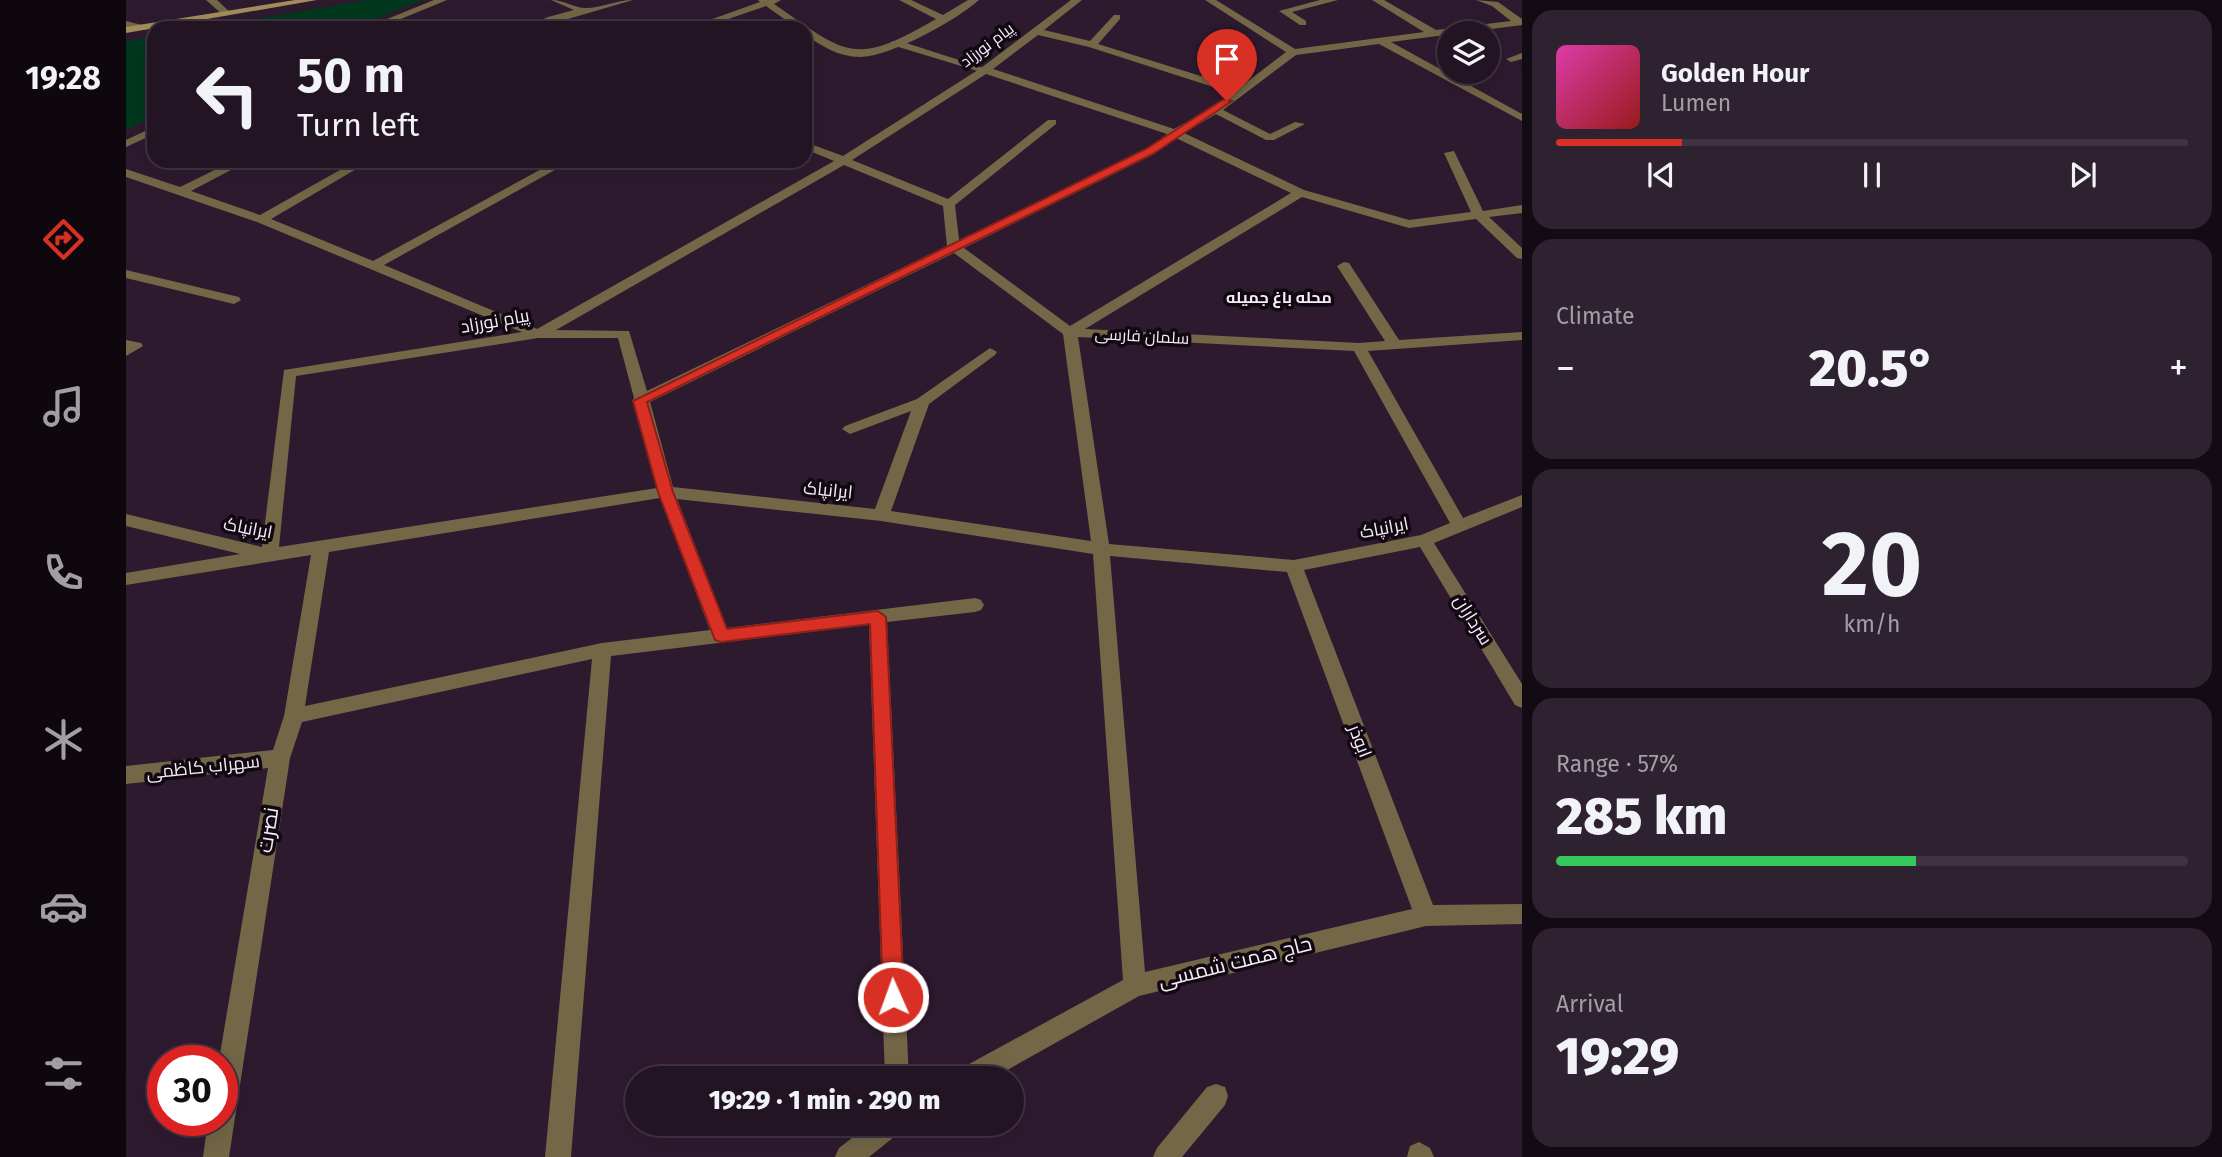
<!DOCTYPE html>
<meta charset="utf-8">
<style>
body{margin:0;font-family:"Fira Sans",Cairo,sans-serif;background:#2e2130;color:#f1f3f6;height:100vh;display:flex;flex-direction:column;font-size:26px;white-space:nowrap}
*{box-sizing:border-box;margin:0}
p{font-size:23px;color:#a29ea6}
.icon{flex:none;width:38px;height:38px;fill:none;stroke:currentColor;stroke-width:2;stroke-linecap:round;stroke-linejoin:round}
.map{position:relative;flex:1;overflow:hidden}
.panel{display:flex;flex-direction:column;gap:10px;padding:10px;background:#130b13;width:700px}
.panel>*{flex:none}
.top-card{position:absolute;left:21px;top:21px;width:665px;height:147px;border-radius:21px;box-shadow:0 7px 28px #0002,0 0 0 2px #3f3341;background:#221423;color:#f1f3f6;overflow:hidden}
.fabs{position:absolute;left:1311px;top:21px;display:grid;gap:14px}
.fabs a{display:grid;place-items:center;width:63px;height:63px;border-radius:50%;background:#221423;box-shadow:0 7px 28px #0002,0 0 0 2px #3f3341;font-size:35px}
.speed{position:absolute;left:21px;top:1045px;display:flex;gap:14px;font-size:35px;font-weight:700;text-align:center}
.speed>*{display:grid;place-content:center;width:91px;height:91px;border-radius:50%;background:#221423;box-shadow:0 7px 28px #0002,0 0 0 2px #3f3341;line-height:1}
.speed .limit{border:10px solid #d22;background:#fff;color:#111}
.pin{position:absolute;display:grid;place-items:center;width:60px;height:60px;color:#fff;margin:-72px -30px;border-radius:50% 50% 50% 0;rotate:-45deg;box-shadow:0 0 7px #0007}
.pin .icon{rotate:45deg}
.me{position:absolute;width:77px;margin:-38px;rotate:358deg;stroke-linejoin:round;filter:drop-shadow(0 0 5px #0008)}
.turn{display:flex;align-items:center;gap:24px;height:147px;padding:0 35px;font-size:32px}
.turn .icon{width:91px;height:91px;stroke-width:2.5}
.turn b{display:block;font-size:49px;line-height:60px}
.big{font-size:52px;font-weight:800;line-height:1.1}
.panel .tile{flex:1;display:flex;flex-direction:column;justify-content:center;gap:10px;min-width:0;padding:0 24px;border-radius:21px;background:#2e2130}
.panel .dial{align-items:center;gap:0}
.dial b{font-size:91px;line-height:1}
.song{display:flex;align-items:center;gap:21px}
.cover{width:84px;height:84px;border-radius:10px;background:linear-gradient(135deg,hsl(320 70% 55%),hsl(0 70% 35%))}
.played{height:7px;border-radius:4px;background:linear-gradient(90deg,#d93025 20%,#3f3341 20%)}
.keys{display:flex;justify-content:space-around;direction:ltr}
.heat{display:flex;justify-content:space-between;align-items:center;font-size:38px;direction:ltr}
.charge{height:10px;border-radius:5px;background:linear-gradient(90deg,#34c759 57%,#3f3341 0)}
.trip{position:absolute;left:499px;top:1066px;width:399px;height:70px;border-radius:35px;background:#221423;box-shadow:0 7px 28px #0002,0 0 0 2px #3f3341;font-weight:800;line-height:70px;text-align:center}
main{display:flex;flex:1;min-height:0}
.dock{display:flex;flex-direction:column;width:126px;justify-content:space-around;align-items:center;background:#0e080e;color:#a29ea6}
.dock .icon{width:49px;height:49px}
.dock .current{color:#d93025}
.dock b{font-size:32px;color:#f1f3f6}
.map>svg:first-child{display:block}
.green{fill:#00381e}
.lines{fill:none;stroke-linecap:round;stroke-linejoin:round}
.service{fill:#746747;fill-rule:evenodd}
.minor{fill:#746747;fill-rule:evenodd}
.tertiary{fill:#746747;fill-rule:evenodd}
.secondary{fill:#a38d5a;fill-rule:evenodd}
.route{fill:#d93025;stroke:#8d1f18;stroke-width:2}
.labels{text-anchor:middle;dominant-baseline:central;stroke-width:7;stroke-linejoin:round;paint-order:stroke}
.far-street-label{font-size:16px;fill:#f8ebf9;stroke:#110912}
.far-neighbourhood-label{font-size:16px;font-weight:bold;fill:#f8ebf9;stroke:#110912}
.street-label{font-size:18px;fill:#f8ebf9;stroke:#110912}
.near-street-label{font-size:21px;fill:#f8ebf9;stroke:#110912}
</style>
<main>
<nav class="dock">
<b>19:28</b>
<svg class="icon current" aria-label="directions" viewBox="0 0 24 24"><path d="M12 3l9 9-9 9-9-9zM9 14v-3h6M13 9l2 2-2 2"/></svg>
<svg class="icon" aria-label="music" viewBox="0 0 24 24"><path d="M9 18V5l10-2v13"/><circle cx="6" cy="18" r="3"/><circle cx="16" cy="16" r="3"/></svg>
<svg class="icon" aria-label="phone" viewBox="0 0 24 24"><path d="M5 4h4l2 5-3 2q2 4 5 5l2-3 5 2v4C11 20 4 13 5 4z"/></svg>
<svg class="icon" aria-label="climate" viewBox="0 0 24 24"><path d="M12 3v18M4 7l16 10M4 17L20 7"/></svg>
<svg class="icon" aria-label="car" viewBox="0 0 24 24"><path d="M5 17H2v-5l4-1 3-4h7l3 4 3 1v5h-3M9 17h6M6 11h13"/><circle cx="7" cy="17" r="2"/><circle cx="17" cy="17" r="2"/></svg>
<svg class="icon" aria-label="filters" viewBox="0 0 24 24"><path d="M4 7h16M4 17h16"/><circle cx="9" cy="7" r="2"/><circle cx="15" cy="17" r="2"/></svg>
</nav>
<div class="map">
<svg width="1396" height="1157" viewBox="0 0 1396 1157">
<rect width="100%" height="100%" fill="#2e1a2f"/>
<!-- green -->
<path class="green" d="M242 0H297L226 28H75Z
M28 36V116L0 130V41Z"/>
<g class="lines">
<!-- service -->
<path class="service" d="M766 41H774L864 70 855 72 766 45Z"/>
<!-- minor -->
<path class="minor" d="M80 0H91L106 14 98 16Z
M425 0C438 0 448 8 460 8 475 8 491 0 507 0L411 28H397L422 17 448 10Z
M632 0H655L648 4C722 55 727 67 810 19L773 0H785L817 15 842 0H853C829 21 766 56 734 57 713 57 695 46 679 34V28H671L640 6 576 28H561L634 2Z
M945 0H956L918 30 964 41 988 15H994V19L972 44 1113 88 1160 52 1079 0H1090L1169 49 1298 32 1246 0H1258L1310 30 1385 21 1366 6 1350 0 1372 2 1396 19V25L1265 42 1396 114V121L1253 44 1170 55 1097 110 1144 134 1169 122 1179 124 1148 140H1140L1090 114 1058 133 1178 190 1283 220 1345 212 1318 153 1328 151 1357 211 1396 205V213L1363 217 1396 248V259L1391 258 1350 219 1283 228 1176 197 959 329 1233 343 1259 341 1211 266 1218 262 1223 263 1273 340 1396 332V340L1242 351 1337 518 1396 495V507L1308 543 1396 684V708L1389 705 1294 547 1178 570 1307 905 1396 904V924L1300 926 1013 996 867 1078H831L834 1069 997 980 967 554 755 521 551 499 601 628 849 598 855 600 858 605 855 610 849 612 761 622 783 1078H759L743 625 485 656 445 1157H419L466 659 176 722 164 758 103 1157H77L82 1120H96V1060H93L142 768 0 784V766L147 750 158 716 185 555 0 585V573L114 554 0 526V514L136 547 158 370 396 332 131 222 0 177V169L54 187 107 161H122L65 191 134 215 230 161H244L145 219 247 261 430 161H445L258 265 411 329 708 161 679 149V142L717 156 855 68ZM912 35 963 47 1106 93 1086 108 1048 129 867 69ZM860 74 1041 134 1020 150 833 240 829 205 930 124V120H922L822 199 726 160ZM1050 138 1165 193 944 326 838 248 1028 154ZM718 165 817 206 821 246 521 391 503 331 430 330ZM828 253 937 334 965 541 765 511 803 404 869 355 871 352 864 348 791 399 719 426 716 429 724 434 785 411 749 509 547 487 524 402ZM952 337 1228 351 1324 523 1295 535 1168 560 983 544ZM412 338H492L508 398 506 401 509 405 531 488 153 547 170 376ZM534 498 584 630 476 643 179 706 203 552ZM984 556 1161 572 1286 909 1019 972Z
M1194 0H1212L1166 12 1180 21V25H1174L1153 11Z
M0 21 24 27 19 30 0 27Z
M1396 53V59L1385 62 1380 59Z
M319 161 312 165 306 162 307 161Z
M0 270 113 297 115 300 108 304 0 278Z
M0 340 15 343 17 346 0 356Z
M1090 1084 1099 1087 1102 1096 1099 1105 1056 1157H1027L1031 1148 1081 1087Z
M744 1124H777L773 1133 743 1157H709L713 1148Z
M1293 1142 1304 1148 1308 1157H1281L1284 1146Z"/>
<!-- tertiary -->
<path class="tertiary" d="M308 0H321L253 28H239Z
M28 127V134L0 147V140Z"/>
<!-- secondary -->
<path class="secondary" d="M169 0H191L0 33V27Z"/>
</g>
<!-- route -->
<path class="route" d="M1098 99 1106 101 1027 154 521 402 547 492 601 629 752 611 760 617 778 997 775 1004 767 1007 760 1004 757 997 744 624 595 642 589 640 532 492 507 401 1020 149Z"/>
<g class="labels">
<!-- far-street labels -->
<g class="far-street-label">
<text transform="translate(861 45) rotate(-37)">پیام نورزاد</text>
<text transform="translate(1016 336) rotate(3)">سلمان فارسی</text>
</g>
<!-- far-neighbourhood labels -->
<g class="far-neighbourhood-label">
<text x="1153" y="297">محله باغ‌ جمیله</text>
</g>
<!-- street labels -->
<g class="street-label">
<text transform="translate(369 321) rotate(-10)">پیام نورزاد</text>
<text transform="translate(702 490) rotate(6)">ایرانپاک</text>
<text transform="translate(122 528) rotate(11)">ایرانپاک</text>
<text transform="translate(1258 528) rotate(-11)">ایرانپاک</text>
<text transform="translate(1347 620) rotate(58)">سرداران</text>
<text transform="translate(1234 741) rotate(69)">ابوذر</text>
<text transform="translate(77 767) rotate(-6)">سهراب کاظمی</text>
</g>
<!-- near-street labels -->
<g class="near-street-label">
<text transform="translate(142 830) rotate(-81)">نصرت</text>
<text transform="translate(1109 962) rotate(-14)">حاج همت شمسی</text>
</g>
</g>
</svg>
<div class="fabs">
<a><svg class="icon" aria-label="layers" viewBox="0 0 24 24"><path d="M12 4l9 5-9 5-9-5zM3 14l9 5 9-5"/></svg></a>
</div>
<div class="speed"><div class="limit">30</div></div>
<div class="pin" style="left:1101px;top:101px;background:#d93025"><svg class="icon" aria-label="arrive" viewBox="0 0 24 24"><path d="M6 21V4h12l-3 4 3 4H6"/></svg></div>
<svg class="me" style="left:767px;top:997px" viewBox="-20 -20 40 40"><circle r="17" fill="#d93025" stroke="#fff" stroke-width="3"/><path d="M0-11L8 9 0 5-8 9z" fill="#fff"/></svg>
<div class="trip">19:29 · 1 min · 290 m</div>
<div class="top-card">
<div class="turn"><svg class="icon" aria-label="left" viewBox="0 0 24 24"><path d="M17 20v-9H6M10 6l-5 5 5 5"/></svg><div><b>50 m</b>Turn left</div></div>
</div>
</div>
<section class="panel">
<div class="tile">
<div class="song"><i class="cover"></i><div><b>Golden Hour</b><p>Lumen</p></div></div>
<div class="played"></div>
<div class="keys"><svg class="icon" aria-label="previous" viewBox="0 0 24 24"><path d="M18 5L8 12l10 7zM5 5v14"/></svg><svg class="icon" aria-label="pause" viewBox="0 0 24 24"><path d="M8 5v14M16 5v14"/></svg><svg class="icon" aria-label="next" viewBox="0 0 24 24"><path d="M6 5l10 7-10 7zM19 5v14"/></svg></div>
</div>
<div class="tile"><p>Climate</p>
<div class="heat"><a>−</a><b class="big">20.5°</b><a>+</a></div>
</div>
<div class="tile dial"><b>20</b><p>km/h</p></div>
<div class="tile"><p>Range · 57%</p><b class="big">285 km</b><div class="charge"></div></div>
<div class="tile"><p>Arrival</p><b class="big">19:29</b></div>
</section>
</main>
